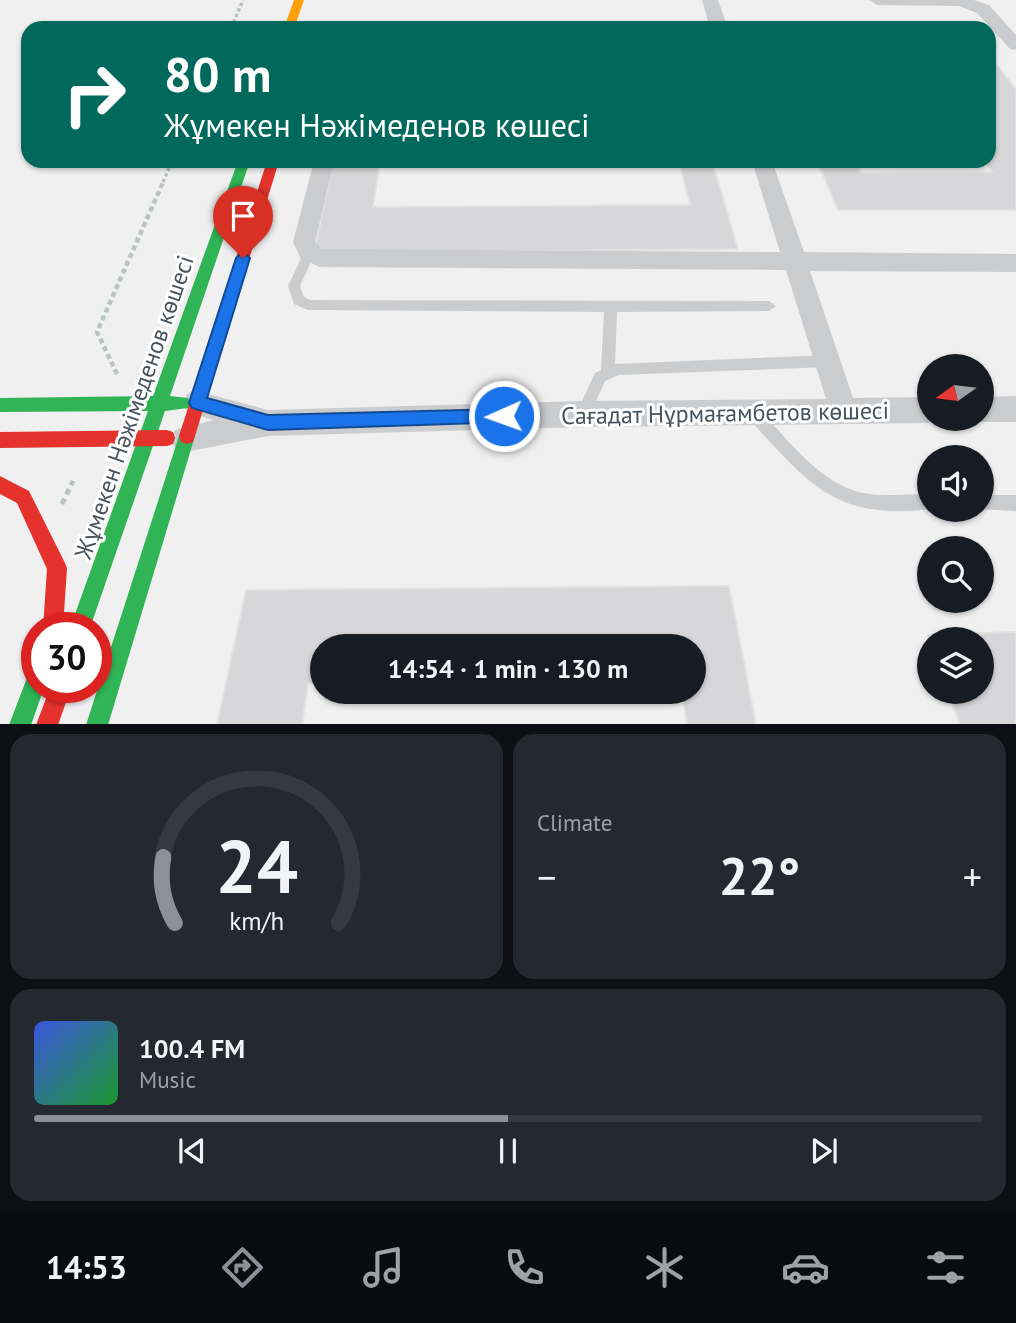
<!DOCTYPE html>
<meta charset="utf-8">
<style>
body{margin:0;font-family:"PT Sans",sans-serif;background:#242831;color:#f1f3f6;height:100vh;display:flex;flex-direction:column;font-size:26px;white-space:nowrap}
*{box-sizing:border-box;margin:0}
p{font-size:23px;color:#9ea1a6}
.icon{flex:none;width:38px;height:38px;fill:none;stroke:currentColor;stroke-width:2;stroke-linecap:round;stroke-linejoin:round}
.map{position:relative;height:724px;overflow:hidden}
.panel{display:flex;flex-direction:column;gap:10px;padding:10px;background:#0d0f14;flex:1}
.panel>*{flex:none}
.banner{position:absolute;left:21px;top:21px;width:975px;height:147px;border-radius:21px;box-shadow:0 2px 5px #0004;background:#00695c;color:#fff;overflow:hidden}
.needle{width:46px;rotate:256deg}
.buttons{position:absolute;left:917px;top:354px;display:grid;gap:14px}
.buttons a{display:grid;place-items:center;width:77px;height:77px;border-radius:50%;background:#171b24;box-shadow:0 2px 5px #0004;font-size:35px}
.speed{position:absolute;left:21px;top:612px;display:flex;gap:14px;font-size:35px;font-weight:700;text-align:center}
.speed>*{display:grid;place-content:center;width:91px;height:91px;border-radius:50%;background:#171b24;box-shadow:0 2px 5px #0004;line-height:1}
.speed .limit{border:10px solid #d22;background:#fff;color:#111}
.pin{position:absolute;display:grid;place-items:center;width:60px;height:60px;color:#fff;margin:-72px -30px;border-radius:50% 50% 50% 0;rotate:-45deg;box-shadow:0 0 7px #0007}
.pin .icon{rotate:45deg}
.me{position:absolute;width:77px;margin:-38px;rotate:268deg;stroke-linejoin:round;filter:drop-shadow(0 0 5px #0008)}
.turn{display:flex;align-items:center;gap:24px;height:147px;padding:0 28px;font-size:32px}
.turn .icon{width:91px;height:91px;stroke-width:2.5}
.turn b{display:block;font-size:49px;line-height:60px}
.big{font-size:52px;font-weight:600;line-height:1.1}
.panel .tile{flex:1;display:flex;flex-direction:column;justify-content:center;gap:10px;min-width:0;padding:0 24px;border-radius:21px;background:#242831}
.panel .dial{align-items:center;gap:0}
.dial svg{height:182px;overflow:visible;fill:none;stroke:#363941;stroke-width:7;stroke-linecap:round;text-anchor:middle}
.dial text{fill:#f1f3f6;stroke:none}
.song{display:flex;align-items:center;gap:21px}
.cover{width:84px;height:84px;border-radius:10px;background:linear-gradient(135deg,hsl(230 70% 55%),hsl(130 70% 35%))}
.played{height:7px;border-radius:4px;background:linear-gradient(90deg,#8c9099 50%,#363941 50%)}
.keys{display:flex;justify-content:space-around;direction:ltr}
.heat{display:flex;justify-content:space-between;align-items:center;font-size:38px;direction:ltr}
.panel .tiles{flex:1;display:grid;gap:10px;grid-template-columns:1fr 1fr}
.tile:last-child{grid-column:span 2}
.trip{position:absolute;left:310px;top:634px;width:396px;height:70px;border-radius:35px;background:#171b24;box-shadow:0 2px 5px #0004;font-weight:600;line-height:70px;text-align:center}
.tab-bar{display:flex;height:112px;justify-content:space-around;align-items:center;background:#090b0e;color:#9ea1a6}
.tab-bar .icon{width:49px;height:49px}
.tab-bar .current{color:#8c9099}
.tab-bar b{font-size:32px;color:#f1f3f6}
.map>svg:first-child{display:block}
.building{fill:#d7d7d9;stroke:#e2e2e3;stroke-width:2}
.lines{fill:none;stroke-linecap:round;stroke-linejoin:round}
.path-far2{stroke:#b8c4c0;stroke-width:3.5;stroke-dasharray:3.5 2.5;stroke-linecap:butt}
.path-far1{stroke:#b8c4c0;stroke-width:4.5;stroke-dasharray:5 3.5;stroke-linecap:butt}
.path{stroke:#b8c4c0;stroke-width:5;stroke-dasharray:6 4.5;stroke-linecap:butt}
.lane{fill:#caccce;fill-rule:evenodd}
.street{fill:#caccce;fill-rule:evenodd}
.fast{fill:#30b455;fill-rule:evenodd}
.slow{fill:#ff9f0a;fill-rule:evenodd}
.jam{fill:#e5322d;fill-rule:evenodd}
.route{fill:#1a73e8;stroke:#114b97;stroke-width:2}
.labels{text-anchor:middle;dominant-baseline:central;stroke-width:6;stroke-linejoin:round;paint-order:stroke}
.street-label{font-size:24px;fill:#47535d;stroke:#fff}
</style>
<div class="map">
<svg width="1016" height="725" viewBox="0 0 1016 725">
<rect width="100%" height="100%" fill="#f1f0f0"/>
<!-- building -->
<path class="building" d="M966 24 969 28H771L770 25Z
M989 54 1016 90V210H838L817 161H855L861 173 992 172 985 161H989Z
M333 161H380L373 207 690 205 679 161H712L738 249 314 253Z
M729 586 756 725H687L682 691H693V646H322V683H308L302 725H217L246 590Z
M1016 632V725H960L948 691H982V639H929L928 635Z"/>
<g class="lines">
<!-- path-far2 -->
<path class="path-far2" d="M231 28 243 0
M163 182 172 161"/>
<!-- path-far1 -->
<path class="path-far1" d="M117 374 97 332 164 180"/>
<!-- path -->
<path class="path" d="M62 504 73 481"/>
<!-- lane -->
<path class="lane" d="M309 248 315 253 300 286 304 297 310 300 769 301 776 306 769 311 617 312 615 364 828 355 833 357 835 361 833 365 828 367 619 375 605 381 588 419 583 421 578 419 576 414 595 373 601 370 604 312 308 310 294 304 288 286 305 250Z
M752 405 757 407C786 437 819 484 863 493 884 497 907 494 929 494L931 509C833 521 808 482 747 417L745 412 747 407Z
M982 495H1016V511L978 509H982Z"/>
<!-- street -->
<path class="street" d="M702 0H718L728 28H710Z
M869 0H974L989 5 1016 35V50L1010 49 977 13 959 6 877 5Z
M314 161H334L315 242 322 249 780 252 752 161H772L804 252 1016 254V272L810 271 853 398 929 397V418H939L929 423 583 427 268 436 185 452 175 448 171 439 175 430 214 420 187 412 183 403 187 394 197 391 268 410 583 401 826 399 786 270 320 267 301 259 293 242Z
M1016 396V422H982L973 418H982V397Z"/>
<!-- fast -->
<path class="fast" d="M238 161H250L170 396 188 398 190 403 188 408 165 411 90 628H70L148 411 0 412V398L153 396Z
M187 428 193 430 195 436 108 725H86L179 436 181 430Z
M37 667V688H44L31 725H9L30 670Z"/>
<!-- slow -->
<path class="slow" d="M294 0H304L294 28H284Z"/>
<!-- jam -->
<path class="jam" d="M267 161H279L195 436 193 442 187 444 181 442 179 436Z
M167 430 173 432 175 438 173 444 167 446 0 448V432Z
M0 476 29 491 64 561 67 568 63 628H43L47 569 17 503 0 494Z
M50 688H71L58 725H36Z"/>
</g>
<!-- route -->
<path class="route" d="M243 252 250 258 207 398 268 415 504 409 510 411 512 416 510 422 268 430 192 408 189 403 236 258Z"/>
<g class="labels">
<!-- street labels -->
<g class="street-label">
<text transform="translate(134 407) rotate(-71)">Жұмекен Нәжімеденов көшесі</text>
<text transform="translate(725 413) rotate(-1)">Сағадат Нұрмағамбетов көшесі</text>
</g>
</g>
</svg>
<div class="buttons">
<a><svg class="needle" viewBox="-14 -14 28 28"><path d="M0-13l5 13h-10z" fill="#e53935"/><path d="M0 13l5-13h-10z" fill="#9ea1a6"/></svg></a>
<a><svg class="icon" aria-label="sound" viewBox="0 0 24 24"><path d="M4 9h4l5-4v14l-5-4H4zM17 9q2 3 0 6"/></svg></a>
<a><svg class="icon" aria-label="search" viewBox="0 0 24 24"><circle cx="10" cy="10" r="6"/><path d="M15 15l6 6"/></svg></a>
<a><svg class="icon" aria-label="layers" viewBox="0 0 24 24"><path d="M12 4l9 5-9 5-9-5zM3 14l9 5 9-5"/></svg></a>
</div>
<div class="speed"><div class="limit">30</div></div>
<div class="pin" style="left:243px;top:258px;background:#d93025"><svg class="icon" aria-label="arrive" viewBox="0 0 24 24"><path d="M6 21V4h12l-3 4 3 4H6"/></svg></div>
<svg class="me" style="left:504px;top:416px" viewBox="-20 -20 40 40"><circle r="17" fill="#1a73e8" stroke="#fff" stroke-width="3"/><path d="M0-11L8 9 0 5-8 9z" fill="#fff"/></svg>
<div class="trip">14:54 · 1 min · 130 m</div>
<div class="banner">
<div class="turn"><svg class="icon" aria-label="right" viewBox="0 0 24 24"><path d="M7 20v-9h11M14 6l5 5-5 5"/></svg><div><b>80 m</b>Жұмекен Нәжімеденов көшесі</div></div>
</div>
</div>
<section class="panel">
<div class="tiles">
<div class="tile dial"><svg viewBox="0 0 100 80">
<path d="M14 69A42 42 0 1 1 86 69"/>
<path d="M14 69A42 42 0 0 1 9 40" stroke="#8c9099"/>
<text x="50" y="56" font-size="32" font-weight="700">24</text>
<text x="50" y="72" font-size="11">km/h</text>
</svg></div>
<div class="tile"><p>Climate</p>
<div class="heat"><a>−</a><b class="big">22°</b><a>+</a></div>
</div>
<div class="tile">
<div class="song"><i class="cover"></i><div><b>100.4 FM</b><p>Music</p></div></div>
<div class="played"></div>
<div class="keys"><svg class="icon" aria-label="previous" viewBox="0 0 24 24"><path d="M18 5L8 12l10 7zM5 5v14"/></svg><svg class="icon" aria-label="pause" viewBox="0 0 24 24"><path d="M8 5v14M16 5v14"/></svg><svg class="icon" aria-label="next" viewBox="0 0 24 24"><path d="M6 5l10 7-10 7zM19 5v14"/></svg></div>
</div>
</div>
</section>
<nav class="tab-bar">
<b>14:53</b>
<svg class="icon current" aria-label="directions" viewBox="0 0 24 24"><path d="M12 3l9 9-9 9-9-9zM9 14v-3h6M13 9l2 2-2 2"/></svg>
<svg class="icon" aria-label="music" viewBox="0 0 24 24"><path d="M9 18V5l10-2v13"/><circle cx="6" cy="18" r="3"/><circle cx="16" cy="16" r="3"/></svg>
<svg class="icon" aria-label="phone" viewBox="0 0 24 24"><path d="M5 4h4l2 5-3 2q2 4 5 5l2-3 5 2v4C11 20 4 13 5 4z"/></svg>
<svg class="icon" aria-label="climate" viewBox="0 0 24 24"><path d="M12 3v18M4 7l16 10M4 17L20 7"/></svg>
<svg class="icon" aria-label="car" viewBox="0 0 24 24"><path d="M5 17H2v-5l4-1 3-4h7l3 4 3 1v5h-3M9 17h6M6 11h13"/><circle cx="7" cy="17" r="2"/><circle cx="17" cy="17" r="2"/></svg>
<svg class="icon" aria-label="filters" viewBox="0 0 24 24"><path d="M4 7h16M4 17h16"/><circle cx="9" cy="7" r="2"/><circle cx="15" cy="17" r="2"/></svg>
</nav>
